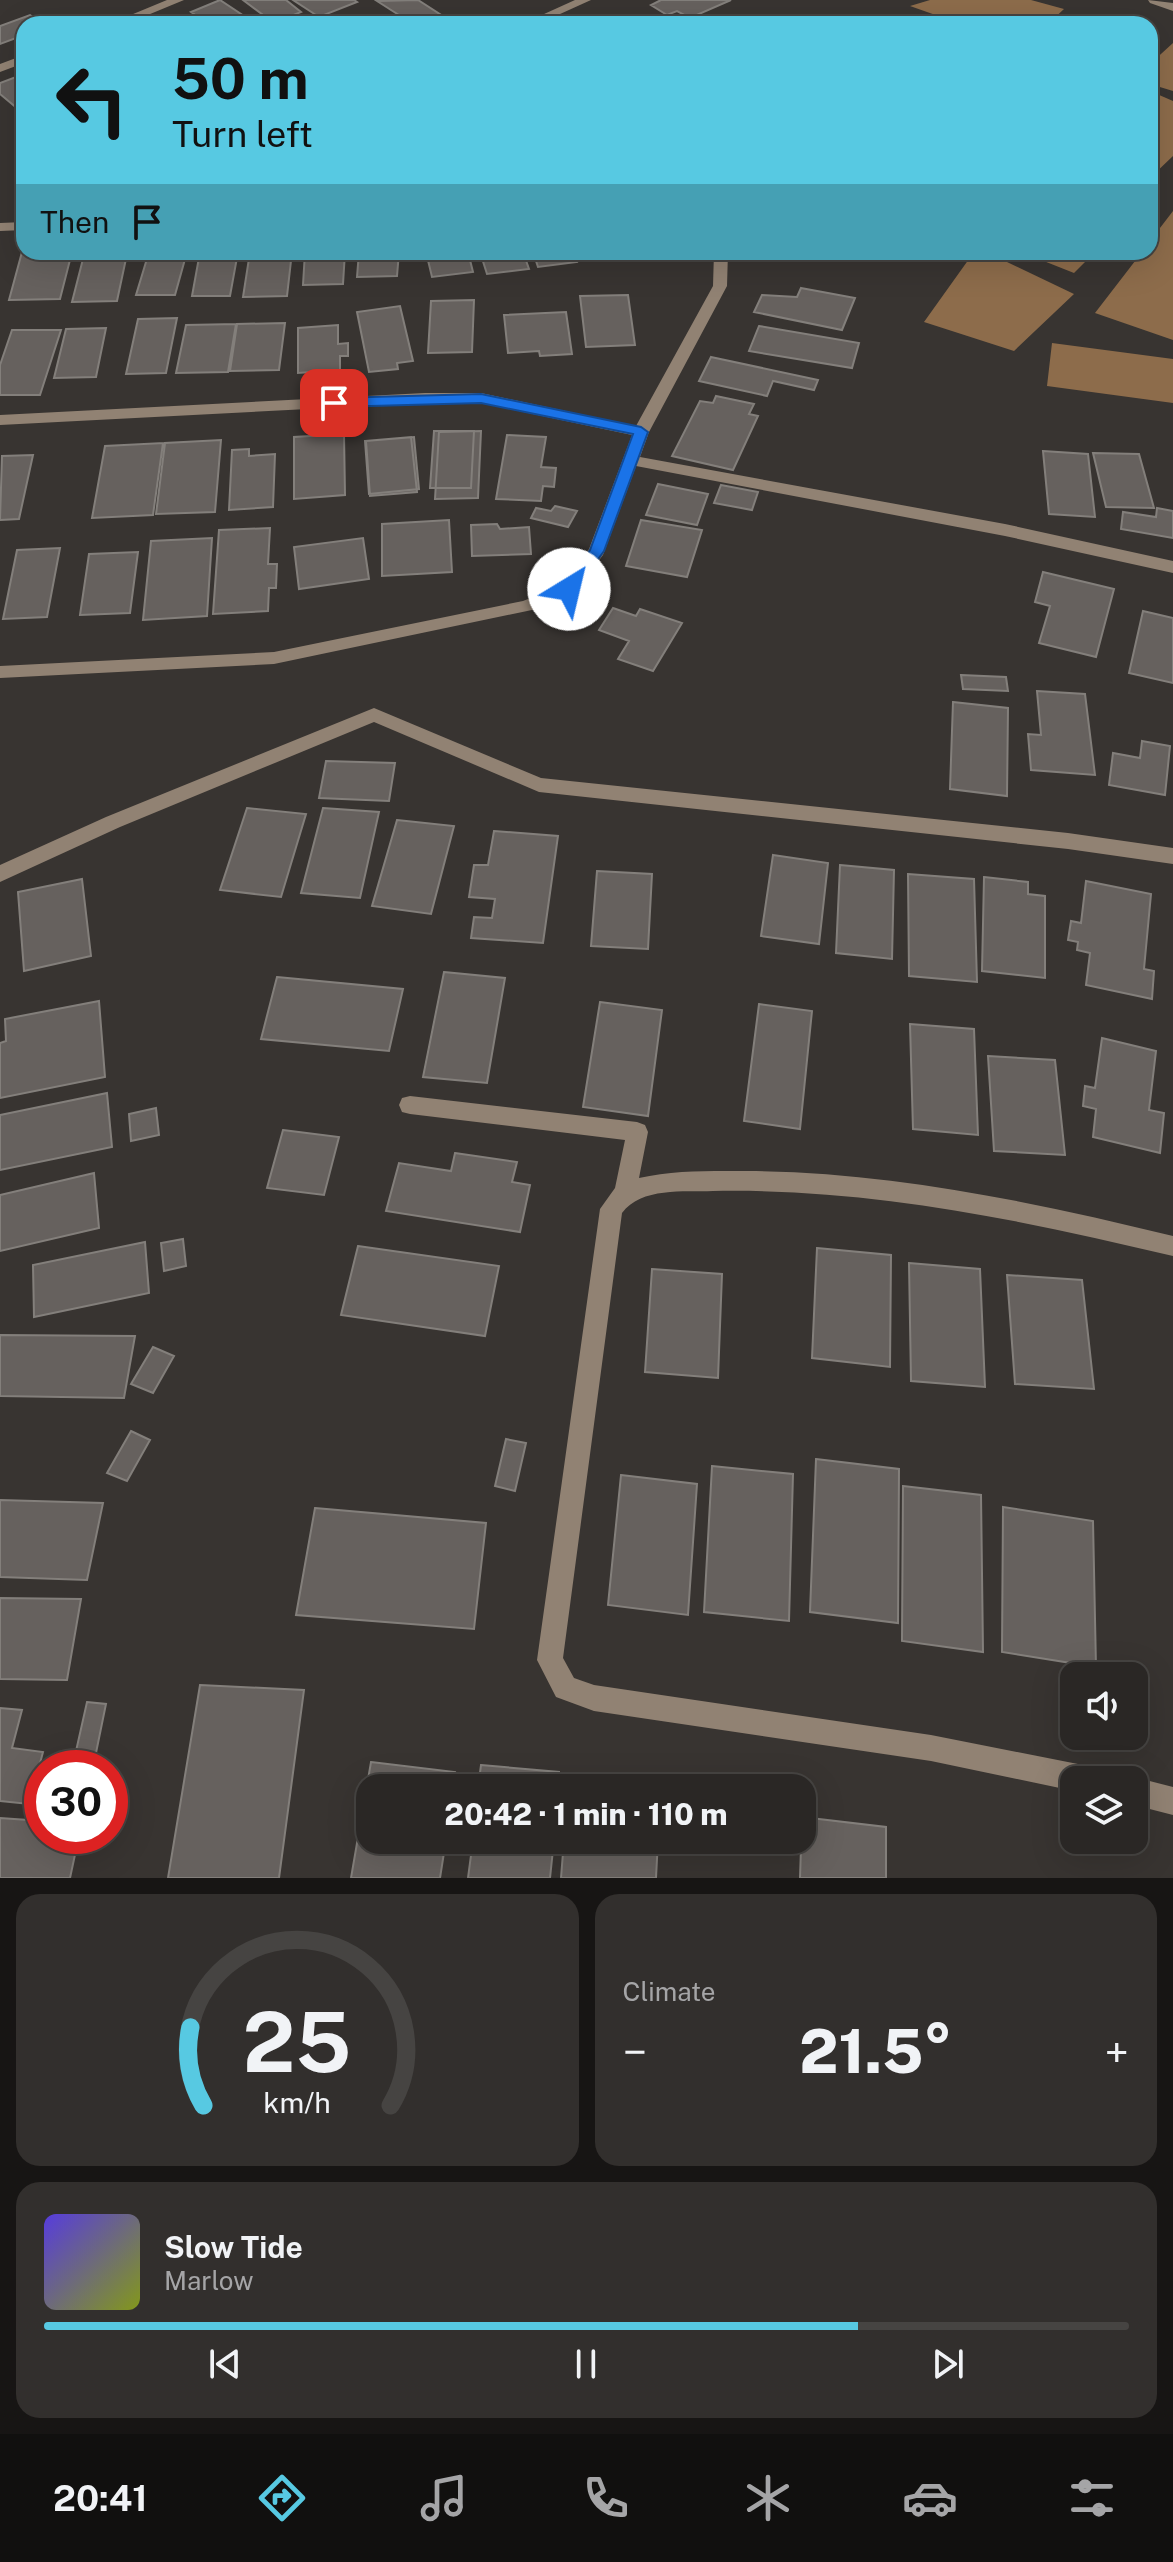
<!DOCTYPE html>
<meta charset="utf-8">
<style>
body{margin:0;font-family:"Public Sans",sans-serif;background:#322f2d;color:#f1f3f6;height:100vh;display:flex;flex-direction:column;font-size:30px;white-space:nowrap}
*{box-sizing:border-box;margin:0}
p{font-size:26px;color:#a5a5a7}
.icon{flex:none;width:44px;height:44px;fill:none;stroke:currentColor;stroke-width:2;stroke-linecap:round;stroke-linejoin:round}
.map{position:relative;height:1878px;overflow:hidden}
.panel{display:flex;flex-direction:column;gap:16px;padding:16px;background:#171514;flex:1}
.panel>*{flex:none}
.banner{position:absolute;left:16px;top:16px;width:1142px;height:244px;border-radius:24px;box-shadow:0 8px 32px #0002,0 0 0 2px #464442;background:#57c9e2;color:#111;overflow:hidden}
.buttons{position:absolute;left:1060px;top:1662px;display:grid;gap:16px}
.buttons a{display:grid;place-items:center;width:88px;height:88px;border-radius:16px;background:#2a2725;box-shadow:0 8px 32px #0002,0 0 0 2px #464442;font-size:40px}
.speed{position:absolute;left:24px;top:1750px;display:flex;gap:16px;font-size:40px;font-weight:700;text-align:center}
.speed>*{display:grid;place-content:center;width:104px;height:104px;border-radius:50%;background:#2a2725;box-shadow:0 8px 32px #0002,0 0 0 2px #464442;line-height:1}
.speed .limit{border:12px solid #d22;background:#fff;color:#111}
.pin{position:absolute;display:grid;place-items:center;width:68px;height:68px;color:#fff;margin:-34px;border-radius:16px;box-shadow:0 4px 12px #0006}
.me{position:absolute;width:88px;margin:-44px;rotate:36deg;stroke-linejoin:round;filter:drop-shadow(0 0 6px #0008)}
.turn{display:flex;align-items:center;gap:28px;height:168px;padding:0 24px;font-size:36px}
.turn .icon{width:104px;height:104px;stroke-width:2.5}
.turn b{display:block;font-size:56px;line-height:68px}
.then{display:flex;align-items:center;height:76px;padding:0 24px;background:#0003;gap:16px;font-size:30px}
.big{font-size:60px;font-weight:800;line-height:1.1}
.panel .card{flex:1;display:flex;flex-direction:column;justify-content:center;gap:12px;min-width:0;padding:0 28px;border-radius:24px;background:#322f2d}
.panel .dial{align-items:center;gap:0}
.dial svg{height:208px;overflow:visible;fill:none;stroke:#464442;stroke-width:7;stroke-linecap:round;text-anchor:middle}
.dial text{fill:#f1f3f6;stroke:none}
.song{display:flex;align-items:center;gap:24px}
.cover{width:96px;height:96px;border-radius:12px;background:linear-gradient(135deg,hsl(250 70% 55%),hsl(70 70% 35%))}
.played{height:8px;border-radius:4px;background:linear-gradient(90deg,#57c9e2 75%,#464442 75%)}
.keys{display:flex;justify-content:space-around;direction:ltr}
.heat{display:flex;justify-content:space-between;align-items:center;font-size:44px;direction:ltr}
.panel .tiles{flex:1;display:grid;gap:16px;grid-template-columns:1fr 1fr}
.card:last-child{grid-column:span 2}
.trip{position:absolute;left:356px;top:1774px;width:460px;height:80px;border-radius:24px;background:#2a2725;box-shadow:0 8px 32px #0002,0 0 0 2px #464442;font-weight:800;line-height:80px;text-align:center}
.dock{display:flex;height:128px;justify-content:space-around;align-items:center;background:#11100f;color:#a5a5a7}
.dock .icon{width:56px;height:56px}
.dock .active{color:#57c9e2}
.dock b{font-size:36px;color:#f1f3f6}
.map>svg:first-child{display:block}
.water{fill:#8d6c4b}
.building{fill:#66615e;stroke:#837f7b;stroke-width:2}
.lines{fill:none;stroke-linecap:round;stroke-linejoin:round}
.minor{fill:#918273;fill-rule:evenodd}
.route{fill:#1a73e8;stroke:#114b97;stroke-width:2}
</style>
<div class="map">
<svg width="1173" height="1878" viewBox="0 0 1173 1878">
<rect width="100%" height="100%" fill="#383431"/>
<!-- water -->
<path class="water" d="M930 0H1031L1064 9 1048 24H961L910 6Z
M1173 43V91L1150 84V64Z
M1150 91 1173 101V156L1150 178Z
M1173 211V340L1095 313 1142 252H1150V241Z
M974 252H986L1074 294 1014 351 924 322Z
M1021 252H1095L1074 273Z
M1052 343 1173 359V403L1047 386Z"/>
<!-- building -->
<path class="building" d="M220 0 256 24H209L191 12Z
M243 0H286L301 12 274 23Z
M293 0H354L357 2 319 17Z
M418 0 452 22 413 24 377 1Z
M661 0H731L690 18 677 11 667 15 651 5Z
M30 15 43 24H24V35L0 44V26Z
M24 74V114L0 94V83Z
M22 252H72L60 299 9 300Z
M149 252H187L175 295H136Z
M200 252H238L230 296H192Z
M250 252H292L287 296 243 297Z
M305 252H345L343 284 303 285Z
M359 252H399L397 276 357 277Z
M426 252H468L473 272 432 277Z
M480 252H523L529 269 487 274Z
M533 252H574L577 262 538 267Z
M598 252H635L637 256 601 261Z
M769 252H851L771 259Z
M127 254 117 301 72 302 84 255Z
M801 288 855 298 842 330 754 312 762 295 797 297Z
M628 295 635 345 586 347 580 296Z
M474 300 472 352 428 353 431 301Z
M400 306 413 361 397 363 398 369 369 372 357 312Z
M566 312 572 354 540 356 539 351 508 353 504 315Z
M177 318 166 373 126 374 138 319Z
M285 323 279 370 230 371 237 324Z
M236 324 228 372 176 373 186 325Z
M338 325V344L348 343V356H340V370L298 373V328Z
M759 326 859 343 852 368 749 351Z
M106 328 96 377 54 378 66 329Z
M12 330H61L40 395H0V365Z
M711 357 818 380 814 390 773 381 767 396 699 381Z
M716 396 754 404 749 414 758 416 733 470 672 456 700 401 713 403Z
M434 431H474L471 488H430Z
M481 431 478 498 435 499 439 432Z
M344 434 345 495 294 499V437Z
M507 435 546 437 541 467 556 468 554 487 543 486 541 501 496 499Z
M411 437 417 492 370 496 366 441Z
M414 437 419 489 369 494 365 441Z
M221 440 215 512 156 514 165 443Z
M163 443 153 515 92 518 105 446Z
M249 449V456L275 454 273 507 229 510 232 450Z
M1043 451 1088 454 1095 517 1049 514Z
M1093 453 1139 454 1154 508 1106 507Z
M33 455 19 519 0 520 2 456Z
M658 484 708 494 697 525 646 515Z
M721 485 758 492 752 510 714 503Z
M555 506 577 511 568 527 531 518 536 508 551 511Z
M1157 508 1173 511V538L1121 529 1123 512 1156 517Z
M449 520 452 572 382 576V524Z
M641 520 702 530 687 577 626 566Z
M497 524 500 529 529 527 531 554 472 556 471 525Z
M270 528 268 564H277L276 588H269L268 611 213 614 219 530Z
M212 538 207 616 143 620 151 541Z
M363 538 369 579 299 589 294 547Z
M60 548 47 617 3 619 17 550Z
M138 552 130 613 80 615 89 554Z
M1043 572 1114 589 1096 657 1039 643 1050 606 1035 602Z
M613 608 636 616 640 609 682 623 653 671 618 659 629 641 599 630Z
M1143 611 1173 618V683L1129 673Z
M961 675 1006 677 1008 691 963 689Z
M1037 691 1085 694 1095 775 1031 770 1028 734 1041 735Z
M953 702 1008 708 1007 796 950 789Z
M1142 741 1170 746 1165 795 1109 785 1113 753 1140 758Z
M326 761 395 763 389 801 319 798Z
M247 808 306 814 281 897 220 890Z
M323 808 379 812 360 898 301 893Z
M397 820 454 826 431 914 372 906Z
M494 831 558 836 543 943 471 938 474 917 492 918 495 899 469 897 474 865H488Z
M773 855 828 863 819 944 761 936Z
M840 865 894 870 892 959 836 953Z
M597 871 652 874 648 949 591 946Z
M908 874 974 879 977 982 909 976Z
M984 877 1028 882V894L1045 896V978L982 971Z
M82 879 91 956 24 971 18 892Z
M1086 881 1151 894 1144 969 1154 971 1152 999 1086 985 1090 953 1077 950 1078 942 1068 940 1071 921 1081 923Z
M444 972 505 978 487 1083 423 1077Z
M277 977 403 989 389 1051 261 1039Z
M99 1001 105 1077 0 1098V1043L6 1041 5 1019Z
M600 1002 662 1010 648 1116 583 1107Z
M759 1004 812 1011 800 1129 744 1121Z
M910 1024 974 1029 978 1135 913 1129Z
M1102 1038 1156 1051 1149 1110 1164 1113 1160 1153 1093 1137 1096 1109 1083 1106 1085 1086 1095 1088Z
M988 1056 1055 1060 1065 1155 994 1151Z
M107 1093 112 1147 0 1170V1115Z
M156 1108 159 1135 131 1141 129 1114Z
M283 1130 339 1137 324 1195 267 1188Z
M455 1153 517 1162 512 1182 530 1185 520 1232 386 1211 399 1163 451 1171Z
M94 1173 99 1228 0 1251V1195Z
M183 1239 186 1266 164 1271 161 1243Z
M145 1242 149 1293 34 1317 33 1265Z
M358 1246 499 1266 485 1336 341 1315Z
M817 1248 891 1255 890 1367 812 1358Z
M909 1263 980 1269 985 1387 911 1381Z
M652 1269 722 1274 718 1378 645 1372Z
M1007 1275 1082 1280 1094 1389 1015 1384Z
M0 1335 135 1336 124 1398 0 1396Z
M153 1347 174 1356 153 1393 131 1384Z
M131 1431 150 1440 127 1481 107 1473Z
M506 1439 526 1443 515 1491 495 1486Z
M816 1459 899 1469 898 1623 810 1612Z
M712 1466 793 1474 789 1621 704 1612Z
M621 1475 697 1484 688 1615 608 1605Z
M903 1486 981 1495 983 1652 902 1641Z
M0 1500 103 1503 87 1580 0 1577Z
M1003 1507 1093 1521 1096 1667 1002 1652Z
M315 1508 486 1523 474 1629 296 1615Z
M0 1598 81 1599 67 1680 0 1679Z
M200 1685 304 1690 279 1878H168Z
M87 1702 106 1704 96 1753 76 1751Z
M0 1708 22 1710 12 1748 43 1752 29 1804 0 1801Z
M371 1762 455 1772 453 1788H370V1840H446L440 1878H351Z
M481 1765 559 1772 558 1788H478Z
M570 1778 661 1787V1788H569Z
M802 1817 886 1827V1878H800Z
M0 1818 42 1821V1836H79L70 1878H0Z
M473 1840H554L550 1878H468Z
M564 1840H658L656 1878H561Z"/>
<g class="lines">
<!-- minor -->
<path class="minor" d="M167 0H184L126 24H109Z
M575 0H591L538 24H522Z
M1148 0 1173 3V11L1150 3Z
M24 55V63L0 72V64Z
M24 222V230L0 231V223Z
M714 252H728L727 286 649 432 640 457 1005 524 1173 561V573L1005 536 636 466 603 555 575 593 532 610 274 664 0 678V666L274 652 523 601 563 585 589 549 632 435 481 403H425L0 425V415L425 393H481L636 426 713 286Z
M374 708 541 778 1068 833 1173 848V864L1068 849 539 792 374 722 120 827 0 882V865L106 817Z
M410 1096 637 1122 645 1125 648 1132 639 1178C674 1170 711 1171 748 1171 892 1172 1033 1202 1173 1236V1256C1022 1220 870 1188 713 1191 684 1192 641 1187 622 1213L563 1658 574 1678 594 1685 931 1735 1088 1766 1098 1770 1102 1780H1074V1791L931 1761 594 1711 556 1697 537 1660 600 1209 615 1188 625 1140 410 1114 402 1112 399 1105 402 1098Z
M1134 1777 1173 1787V1815L1134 1805V1780H1128Z"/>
</g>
<!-- route -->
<path class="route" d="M481 394 641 427 648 432 604 551 574 593H563L561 589 590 550 633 434 481 403 334 407 327 403 334 398Z"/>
</svg>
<div class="buttons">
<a><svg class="icon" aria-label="sound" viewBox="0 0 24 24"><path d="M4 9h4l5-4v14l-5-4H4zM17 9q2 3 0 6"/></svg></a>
<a><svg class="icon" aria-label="layers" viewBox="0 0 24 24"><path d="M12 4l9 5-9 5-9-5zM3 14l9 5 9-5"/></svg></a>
</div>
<div class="speed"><div class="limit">30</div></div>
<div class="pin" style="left:334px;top:403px;background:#d93025"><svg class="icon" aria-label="arrive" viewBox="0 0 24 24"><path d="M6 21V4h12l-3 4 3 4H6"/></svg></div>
<svg class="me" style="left:569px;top:589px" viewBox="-20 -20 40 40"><circle r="19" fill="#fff"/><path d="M0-13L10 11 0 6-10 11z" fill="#1a73e8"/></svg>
<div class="trip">20:42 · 1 min · 110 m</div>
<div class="banner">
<div class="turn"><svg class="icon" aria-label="left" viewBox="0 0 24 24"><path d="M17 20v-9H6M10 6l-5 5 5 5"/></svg><div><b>50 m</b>Turn left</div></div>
<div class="then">Then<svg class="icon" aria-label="arrive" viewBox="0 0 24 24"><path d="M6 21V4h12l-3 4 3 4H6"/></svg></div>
</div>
</div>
<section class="panel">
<div class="tiles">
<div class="card dial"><svg viewBox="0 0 100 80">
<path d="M14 69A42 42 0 1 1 86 69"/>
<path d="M14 69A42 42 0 0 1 9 39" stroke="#57c9e2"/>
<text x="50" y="56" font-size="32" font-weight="700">25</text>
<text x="50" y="72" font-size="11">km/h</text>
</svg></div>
<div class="card"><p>Climate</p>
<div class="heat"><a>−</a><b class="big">21.5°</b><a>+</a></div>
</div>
<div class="card">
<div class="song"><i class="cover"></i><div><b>Slow Tide</b><p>Marlow</p></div></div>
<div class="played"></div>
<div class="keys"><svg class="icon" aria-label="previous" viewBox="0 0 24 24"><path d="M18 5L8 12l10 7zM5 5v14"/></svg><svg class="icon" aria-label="pause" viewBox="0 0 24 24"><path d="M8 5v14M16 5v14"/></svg><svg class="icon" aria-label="next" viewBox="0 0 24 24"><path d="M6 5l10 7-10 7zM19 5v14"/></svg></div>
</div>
</div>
</section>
<nav class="dock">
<b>20:41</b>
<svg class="icon active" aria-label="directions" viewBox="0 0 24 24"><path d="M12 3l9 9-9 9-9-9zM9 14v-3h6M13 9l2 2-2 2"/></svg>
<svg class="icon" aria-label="music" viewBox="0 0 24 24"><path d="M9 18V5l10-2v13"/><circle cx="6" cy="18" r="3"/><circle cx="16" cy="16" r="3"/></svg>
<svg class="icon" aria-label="phone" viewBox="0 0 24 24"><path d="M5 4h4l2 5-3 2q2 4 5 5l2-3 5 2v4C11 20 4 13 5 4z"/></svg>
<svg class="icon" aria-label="climate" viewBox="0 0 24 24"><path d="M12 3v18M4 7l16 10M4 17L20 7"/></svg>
<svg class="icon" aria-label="car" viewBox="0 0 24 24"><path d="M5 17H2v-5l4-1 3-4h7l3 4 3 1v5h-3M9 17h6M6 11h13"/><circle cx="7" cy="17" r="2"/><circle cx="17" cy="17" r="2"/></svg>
<svg class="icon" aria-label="filters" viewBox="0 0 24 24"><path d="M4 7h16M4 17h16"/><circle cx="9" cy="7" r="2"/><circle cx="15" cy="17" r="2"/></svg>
</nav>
